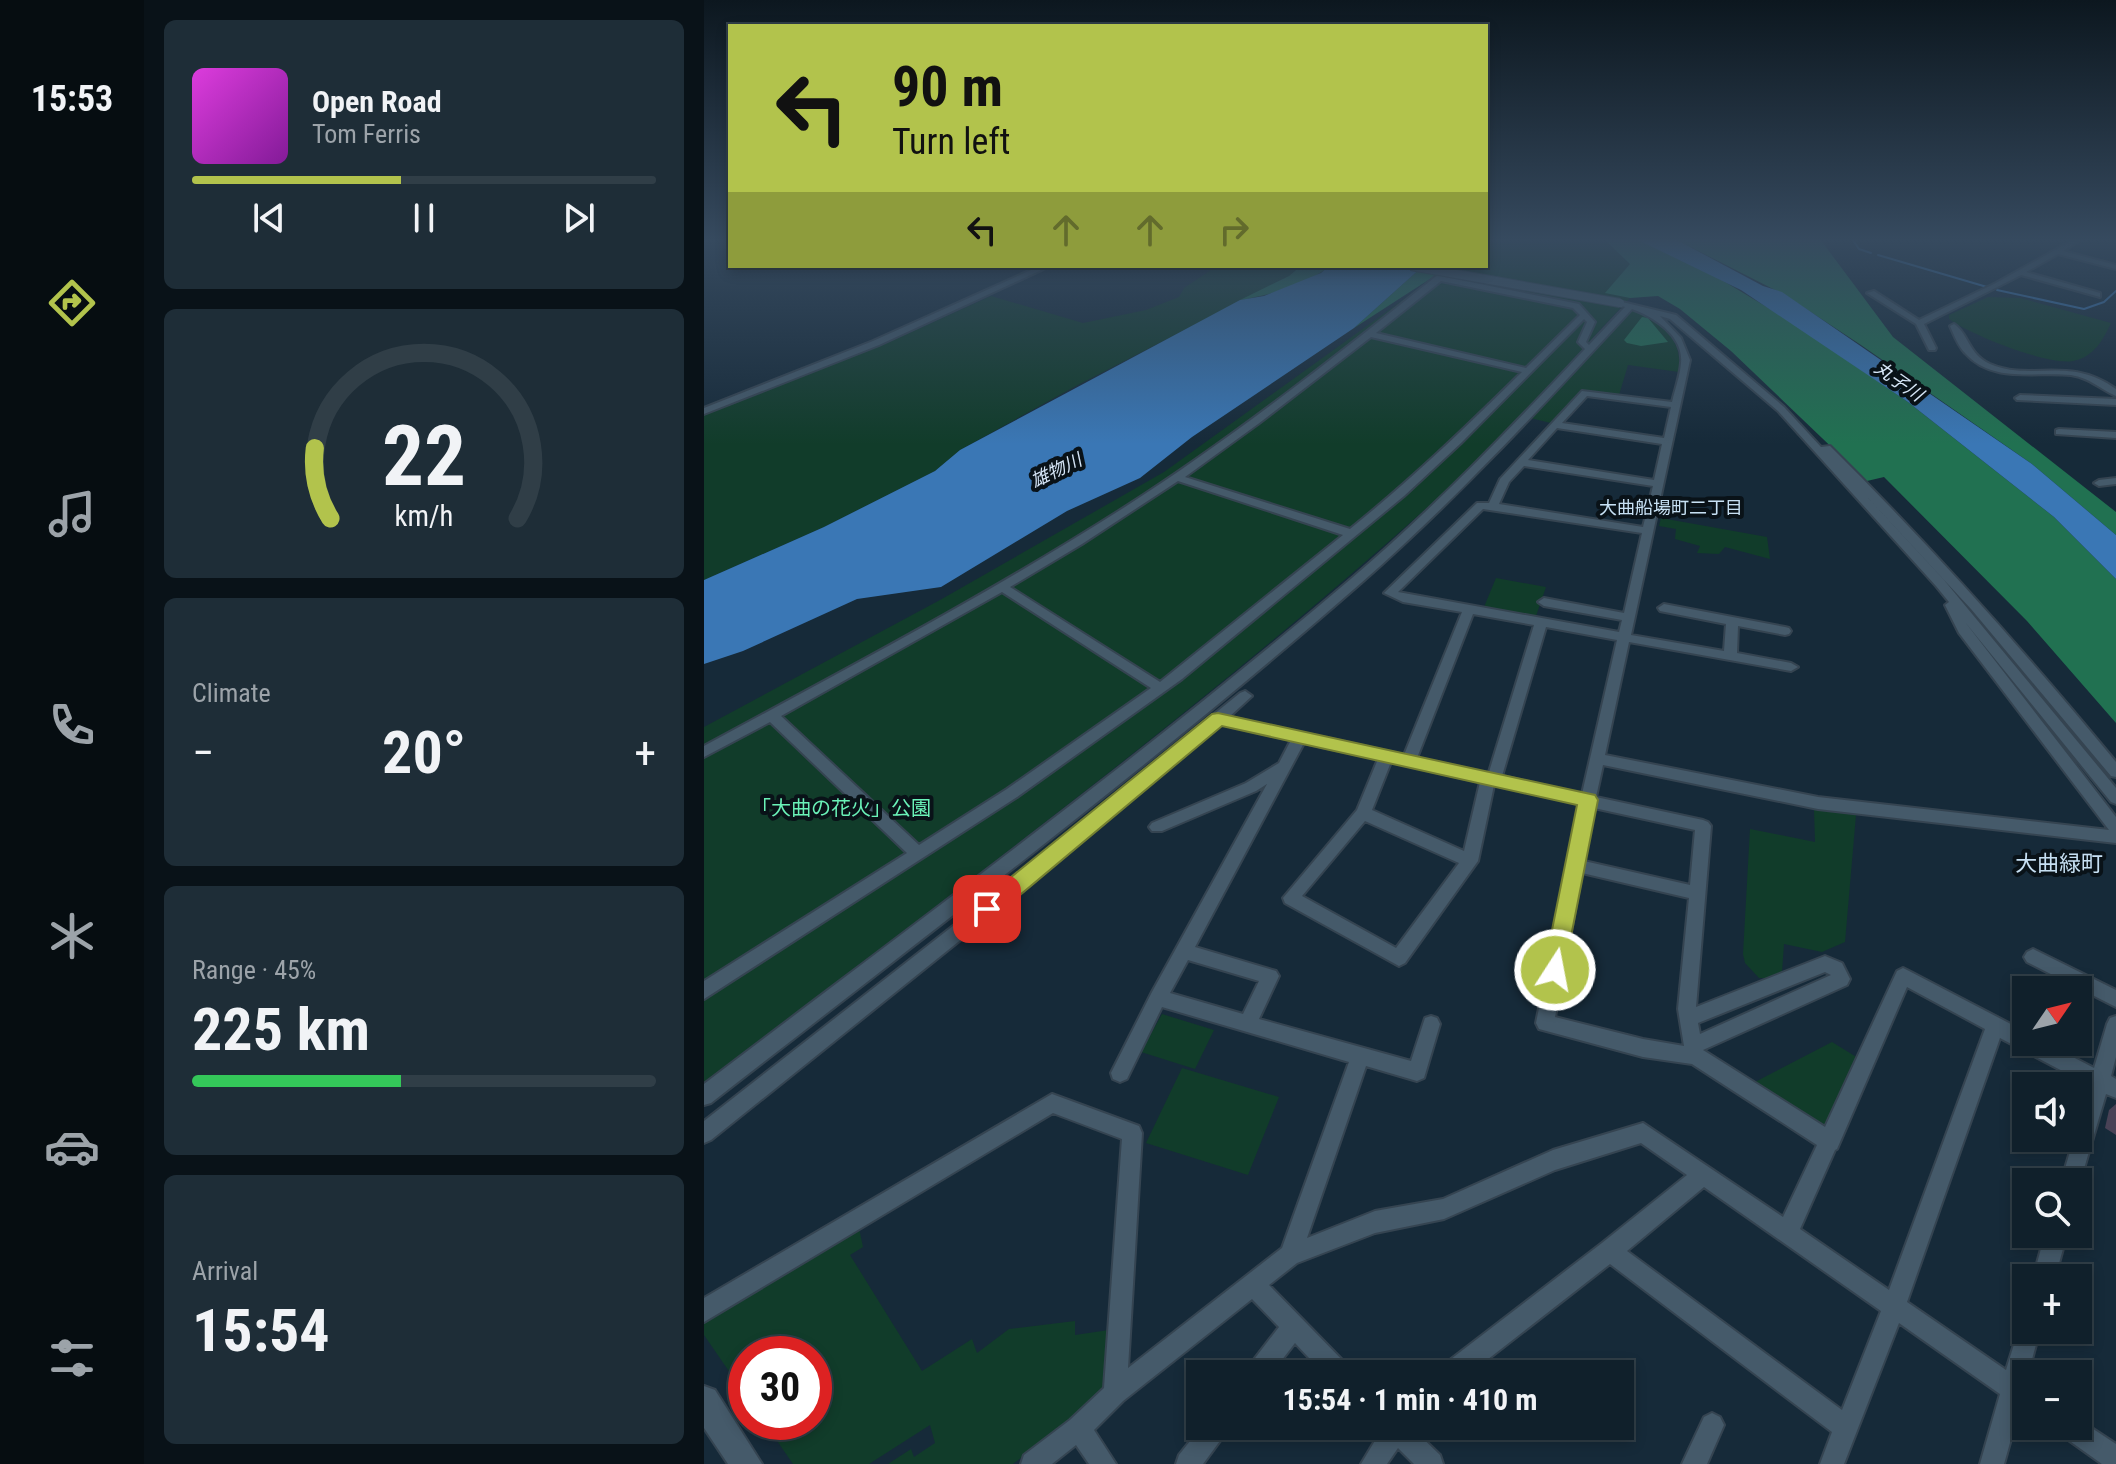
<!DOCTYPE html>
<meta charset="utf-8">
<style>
body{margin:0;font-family:"Roboto Condensed","Noto Sans JP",sans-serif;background:#1e2d37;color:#f1f3f6;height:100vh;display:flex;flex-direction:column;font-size:30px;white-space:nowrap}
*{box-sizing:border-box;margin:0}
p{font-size:26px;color:#9ca3a9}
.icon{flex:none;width:44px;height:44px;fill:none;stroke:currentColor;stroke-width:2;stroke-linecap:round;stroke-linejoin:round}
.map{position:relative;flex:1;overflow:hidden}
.drawer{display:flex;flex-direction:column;gap:20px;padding:20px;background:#091218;width:560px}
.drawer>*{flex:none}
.guide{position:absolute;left:24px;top:24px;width:760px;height:244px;border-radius:0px;box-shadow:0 4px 12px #0003,0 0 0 2px #303e47;background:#b2c34c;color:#111;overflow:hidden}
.needle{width:52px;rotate:55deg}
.controls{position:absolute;left:1308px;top:976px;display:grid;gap:16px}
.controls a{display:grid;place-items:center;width:80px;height:80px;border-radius:0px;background:#10202b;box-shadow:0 4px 12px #0003,0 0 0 2px #303e47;font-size:40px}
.speed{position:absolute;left:24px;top:1336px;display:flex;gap:16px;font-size:40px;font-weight:700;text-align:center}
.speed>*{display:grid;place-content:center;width:104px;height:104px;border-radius:50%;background:#10202b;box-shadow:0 4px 12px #0003,0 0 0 2px #303e47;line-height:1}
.speed .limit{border:12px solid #d22;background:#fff;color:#111}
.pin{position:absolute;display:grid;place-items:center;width:68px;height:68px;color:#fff;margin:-34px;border-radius:16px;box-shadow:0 4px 12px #0006}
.me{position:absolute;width:88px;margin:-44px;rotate:11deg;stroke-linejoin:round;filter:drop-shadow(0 0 6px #0008)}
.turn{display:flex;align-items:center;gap:28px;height:168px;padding:0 32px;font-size:36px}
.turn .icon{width:104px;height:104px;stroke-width:2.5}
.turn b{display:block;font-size:56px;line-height:68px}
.lanes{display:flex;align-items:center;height:76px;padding:0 32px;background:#0003;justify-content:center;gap:40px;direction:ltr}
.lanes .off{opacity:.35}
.big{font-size:60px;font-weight:700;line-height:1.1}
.drawer .tile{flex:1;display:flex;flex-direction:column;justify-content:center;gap:12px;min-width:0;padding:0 28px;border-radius:12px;background:#1e2d37}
.drawer .dial{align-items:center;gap:0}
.dial svg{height:208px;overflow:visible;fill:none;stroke:#303e47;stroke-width:7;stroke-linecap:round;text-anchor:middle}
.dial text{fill:#f1f3f6;stroke:none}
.song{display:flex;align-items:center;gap:24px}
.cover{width:96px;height:96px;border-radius:12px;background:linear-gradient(135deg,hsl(300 70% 55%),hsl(290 70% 35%))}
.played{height:8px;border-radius:4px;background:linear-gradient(90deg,#b2c34c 45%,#303e47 45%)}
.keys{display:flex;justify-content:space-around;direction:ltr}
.heat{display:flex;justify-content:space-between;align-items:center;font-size:44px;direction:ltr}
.charge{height:12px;border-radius:6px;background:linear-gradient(90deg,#34c759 45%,#303e47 0)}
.trip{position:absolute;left:482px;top:1360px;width:448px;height:80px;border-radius:0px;background:#10202b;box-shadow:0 4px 12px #0003,0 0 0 2px #303e47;font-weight:700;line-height:80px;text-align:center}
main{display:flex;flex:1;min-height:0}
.menu{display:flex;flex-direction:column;width:144px;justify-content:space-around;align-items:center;background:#060d11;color:#9ca3a9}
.menu .icon{width:56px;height:56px}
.menu .on{color:#b2c34c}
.menu b{font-size:36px;color:#f1f3f6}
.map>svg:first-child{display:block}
.green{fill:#113c2a}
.forest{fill:#217151}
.water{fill:#3a77b5}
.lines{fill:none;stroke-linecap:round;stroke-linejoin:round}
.stream{stroke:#3a77b5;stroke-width:2}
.minor-casing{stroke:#354451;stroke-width:4}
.tertiary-casing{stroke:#354451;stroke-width:4}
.minor{fill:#455a6a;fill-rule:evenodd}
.tertiary{fill:#455a6a;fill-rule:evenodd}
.minor-bridge-casing{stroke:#354451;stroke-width:10;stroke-linecap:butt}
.minor-bridge{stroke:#455a6a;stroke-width:8}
.wall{fill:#494256}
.route{fill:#b2c34c;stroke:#747f31;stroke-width:2}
.labels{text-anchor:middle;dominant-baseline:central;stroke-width:8;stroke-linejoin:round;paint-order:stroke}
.far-water-label{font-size:18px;font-style:italic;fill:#d6e6f7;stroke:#091218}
.far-neighbourhood-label{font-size:18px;fill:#c7e0f3;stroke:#091218}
.park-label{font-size:20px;fill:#6af2b8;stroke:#091218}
.neighbourhood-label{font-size:22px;fill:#c7e0f3;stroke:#091218}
</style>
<main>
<nav class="menu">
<b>15:53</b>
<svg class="icon on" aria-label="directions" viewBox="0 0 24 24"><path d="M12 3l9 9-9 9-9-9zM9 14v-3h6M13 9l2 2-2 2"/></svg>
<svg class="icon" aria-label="music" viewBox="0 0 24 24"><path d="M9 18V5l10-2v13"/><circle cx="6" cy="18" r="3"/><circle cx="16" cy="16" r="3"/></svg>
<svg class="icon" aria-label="phone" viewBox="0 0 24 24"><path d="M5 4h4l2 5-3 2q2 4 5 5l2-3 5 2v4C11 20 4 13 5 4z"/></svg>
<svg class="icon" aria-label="climate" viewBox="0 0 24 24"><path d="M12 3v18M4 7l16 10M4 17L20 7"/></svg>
<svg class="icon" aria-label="car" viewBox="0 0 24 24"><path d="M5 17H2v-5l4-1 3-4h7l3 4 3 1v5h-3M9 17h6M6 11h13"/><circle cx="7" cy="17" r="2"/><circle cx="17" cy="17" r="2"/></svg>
<svg class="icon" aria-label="filters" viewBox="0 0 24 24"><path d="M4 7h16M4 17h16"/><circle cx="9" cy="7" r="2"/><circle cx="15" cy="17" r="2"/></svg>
</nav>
<section class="drawer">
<div class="tile">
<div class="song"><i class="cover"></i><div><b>Open Road</b><p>Tom Ferris</p></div></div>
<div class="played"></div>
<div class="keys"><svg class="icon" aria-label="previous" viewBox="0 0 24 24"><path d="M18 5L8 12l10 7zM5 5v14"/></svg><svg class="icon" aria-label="pause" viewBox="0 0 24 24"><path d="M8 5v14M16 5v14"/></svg><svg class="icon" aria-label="next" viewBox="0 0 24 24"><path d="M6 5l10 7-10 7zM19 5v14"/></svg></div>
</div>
<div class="tile dial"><svg viewBox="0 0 100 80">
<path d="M14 69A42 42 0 1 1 86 69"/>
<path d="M14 69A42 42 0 0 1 8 42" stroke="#b2c34c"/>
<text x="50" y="56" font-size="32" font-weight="700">22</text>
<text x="50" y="72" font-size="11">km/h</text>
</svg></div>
<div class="tile"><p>Climate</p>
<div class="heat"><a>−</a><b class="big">20°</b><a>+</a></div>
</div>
<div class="tile"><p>Range · 45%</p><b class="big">225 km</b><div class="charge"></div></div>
<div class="tile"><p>Arrival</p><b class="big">15:54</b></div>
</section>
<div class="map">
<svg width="1412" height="1464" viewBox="0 0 1412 1464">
<rect width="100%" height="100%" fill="#162a39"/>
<!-- green -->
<path class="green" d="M782 239H900L926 264 902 293 926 298C865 361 810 429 745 488 509 701 253 890 0 1082V727L236 600 460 472 746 266H782Z
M513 266H597L585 276 370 387 256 450 231 471 120 527 0 580V414L181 344 287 296 379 323 442 310 475 297 480 288Z
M1284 297 1316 298 1407 323C1399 340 1390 357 1369 361 1344 366 1265 334 1245 319V315Z
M933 309C959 324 979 340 975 372L924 365 915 395 879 390 847 423 826 418 928 310Z
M957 518 1063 537 1066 559 1021 547 1015 554 993 553 996 546 971 539 972 529 955 526Z
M792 578 842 587 832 616 780 607Z
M1110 809 1152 815 1141 942 1118 952 1080 944 1078 972 1070 978H1055L1041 963 1039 954 1046 829 1111 842Z
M458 1014 510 1030 491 1069 437 1052Z
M1128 1042 1154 1058 1124 1127 1051 1082Z
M478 1068 575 1097 544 1175 442 1143Z
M155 1228 159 1247 146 1255 218 1371 268 1339 273 1353 305 1329 371 1321V1335L405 1330 402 1384 394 1397 309 1464H184L207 1449 210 1457 231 1443 226 1425 165 1464H89L60 1422H110V1354H42V1396L0 1335V1322Z"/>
<!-- forest -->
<path class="forest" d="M900 239H932L942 243 1011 276 1081 318 1204 402 1350 517 1412 579V723L1323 621 1180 477 1163 481 1027 351 976 309 954 296 926 298 901 293 926 264Z
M971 239H1116L1189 337 1412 512V535L1328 464 1157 345 1081 295Z
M597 266H625C603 285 565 295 536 300L585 276Z
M719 266H746L650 328Z
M938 317 944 318 964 342 937 346 923 343 920 340Z"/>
<!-- water -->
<path class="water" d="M932 239H971L1059 286 1078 292 1328 464 1412 535V579L1350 517 1204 402 1037 290Z
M625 266H719L650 328 488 437 436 478 363 511 237 587 153 599 39 651 0 664V580L120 527 231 471 256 450 536 300 560 296 617 273Z"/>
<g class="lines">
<!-- stream -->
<path class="stream" d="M1148 239 1155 249 1167 253
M1174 255 1283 287
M1293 290 1380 309 1400 302 1412 291"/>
<defs>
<path id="minor" d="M1371 239H1378L1359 251 1412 265V269L1354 254 1322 272 1396 293V297L1317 275 1220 324 1232 348 1231 350H1225L1212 324 1163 293 1170 291 1215 320 1292 283Z
M336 266H346L175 345 0 414V408L169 341Z
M745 266H754L741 277 875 304 891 322 882 342 885 345 921 307 914 305V301L972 315 1080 407 1117 447 1126 446C1227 546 1321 652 1412 762V777L1407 776 1267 609 1140 472 1240 580 1412 788V804L1407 802 1261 622 1412 817V843L1114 809 899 765 892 797 999 820 1004 822 1007 826 992 1007 1121 956 1138 963 1146 979 1143 985 999 1050 1121 1127 1193 971 1199 968 1205 971 1322 1032V1042H1340L1390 1068 1403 1024 1406 1018 1412 1016V1057L1407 1076 1412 1079V1098L1402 1094 1374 1189V1182H1357L1370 1138H1374V1123L1385 1085 1296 1038 1203 1302 1302 1370 1317 1322 1322 1320V1330H1336L1324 1374H1322V1410L1316 1407 1300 1464H1276L1296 1394 1195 1323 1140 1464H1116L1128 1432 906 1264 765 1374H734L738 1366 898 1243 983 1175 937 1143 851 1170 740 1219 671 1233 593 1263 565 1285 644 1366 648 1374H620L591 1343 567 1374H541L545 1366 575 1327 548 1299 419 1401 390 1430 412 1464H385L372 1445 348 1464H317L320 1455 366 1420 400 1388 418 1139 349 1113 0 1322V1298L348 1094 435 1126 438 1133 424 1368 578 1248 645 1062 458 1007 423 1079 416 1082 409 1079 407 1073 448 992 563 784 552 791 458 831H448L445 827 448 823 542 783 575 763 587 740 516 724 289 914 7 1140 0 1143V1121L277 904 536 693 541 691 548 696 525 717 700 755 758 612 699 602 680 593 773 503H785L796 479 878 391 968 402C971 389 976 376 977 363 980 336 950 317 928 309 841 403 754 498 657 583 448 766 226 932 7 1103L0 1105V1084C218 918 439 756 648 578 730 508 807 428 881 349L874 342 883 322 880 319 757 443 700 496 478 679 313 797 0 999V981L203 853 66 722 0 757V746C142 669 285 594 421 507 533 435 640 350 745 266ZM737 281 869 308 876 315 822 368 672 333ZM956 316 966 319 1074 411 1232 586 1245 602 1241 605 1255 633 1405 830 1114 797 901 755 925 642 1087 671 1094 667 1087 663 1033 653 1034 626 1081 635 1085 634 1087 631 1085 628 1081 627 960 604 954 608 956 611 1022 624 1020 651 927 635 986 360 977 338ZM667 337 818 372C762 427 707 480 646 529L481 477 554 424ZM883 396 967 407 960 438 858 423ZM853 428 958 444 950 480 824 460ZM820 466 949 486 939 527 795 504 805 482ZM474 481 639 535 456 682 306 587 378 544ZM779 509 938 533 920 613 840 598 834 602 840 606 918 620 915 632 694 592ZM298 592 447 688 303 789 215 845 77 716ZM769 614 830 625 785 772 782 773 713 758ZM842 627 913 640 878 794 798 776ZM600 743 674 759 653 810 579 898 581 903 695 966 701 963 774 861 790 785 876 804 832 1023 835 1029 939 1057 988 1064 1113 1145 1079 1217 939 1123 849 1150 739 1199 671 1211 603 1238 662 1066 713 1081 720 1078 736 1024 733 1018 727 1016 721 1018 707 1061 555 1019 575 976 572 971 491 947ZM687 762 776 782 760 851 668 810ZM890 808 991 830 986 885 880 861ZM661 821 755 863 692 948 598 896ZM878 873 985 898 974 1009 980 1046 939 1039 851 1017ZM484 960 555 981 539 1014 466 993ZM1121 972 1127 975 996 1034 994 1023ZM1203 987 1281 1029 1185 1290 1096 1229 1131 1150 1133 1149ZM1000 1187 1177 1311 1138 1410 923 1251Z
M1250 324C1265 334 1264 354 1286 364 1329 382 1364 355 1412 389V396C1396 389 1386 378 1367 375 1332 371 1288 384 1261 353 1254 346 1250 335 1246 326Z
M1316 395 1412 399V405L1313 400 1311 398Z
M1355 429 1412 432V438L1352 434V430Z
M1412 478V484L1395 486 1390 483 1395 480Z
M1329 949 1412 990V1007L1323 962 1320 957 1323 952Z
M1341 1234H1363L1351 1278H1329Z
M1008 1413 1016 1417 1020 1425 1003 1464H978L1000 1417Z
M1374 1419 1412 1444V1464H1398L1356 1434 1352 1426H1374Z
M498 1426H525L521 1434 499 1464H472L475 1455Z
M677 1426H706L736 1455 739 1464H710L694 1448 683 1464H657L678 1429Z"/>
<path id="tertiary" d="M0 1386 11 1390 58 1464H24L0 1428Z"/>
</defs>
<!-- minor casing -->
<use href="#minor" class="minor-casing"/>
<!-- tertiary casing -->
<use href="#tertiary" class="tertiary-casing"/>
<!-- minor -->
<use href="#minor" class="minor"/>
<!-- tertiary -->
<use href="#tertiary" class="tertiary"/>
<defs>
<path id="minor-bridge" d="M707 266 916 303"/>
</defs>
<!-- minor-bridge casing -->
<use href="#minor-bridge" class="minor-bridge-casing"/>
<!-- minor-bridge -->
<use href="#minor-bridge" class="minor-bridge"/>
</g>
<!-- wall -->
<path class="wall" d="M1412 1104V1135L1401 1128 1405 1110Z"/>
<!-- sky -->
<linearGradient id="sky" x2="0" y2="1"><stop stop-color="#0c171f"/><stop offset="0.54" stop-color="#364a5f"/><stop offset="1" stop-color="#364a5f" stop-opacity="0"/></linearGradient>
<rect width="1412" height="444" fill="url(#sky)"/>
<!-- route -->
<path class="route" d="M514 713 891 795 894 800 859 977 851 980 843 977 840 970 873 805 518 726 291 916 283 918 275 916 272 909 275 903 508 714Z"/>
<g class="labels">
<!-- far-water labels -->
<g class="far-water-label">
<text transform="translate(1195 381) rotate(35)">丸子川</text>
<text transform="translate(352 470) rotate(-26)">雄物川</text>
</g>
<!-- far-neighbourhood labels -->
<g class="far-neighbourhood-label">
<text x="967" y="507">大曲船場町二丁目</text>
</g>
<!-- park labels -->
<g class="park-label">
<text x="137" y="808">「大曲の花火」公園</text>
</g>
<!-- neighbourhood labels -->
<g class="neighbourhood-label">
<text x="1355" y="863">大曲緑町</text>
</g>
</g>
</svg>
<div class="controls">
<a><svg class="needle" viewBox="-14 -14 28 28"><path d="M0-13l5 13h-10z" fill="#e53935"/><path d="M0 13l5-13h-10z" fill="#9ca3a9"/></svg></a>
<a><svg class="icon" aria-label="sound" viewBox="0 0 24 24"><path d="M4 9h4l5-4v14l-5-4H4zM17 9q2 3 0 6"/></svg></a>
<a><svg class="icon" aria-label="search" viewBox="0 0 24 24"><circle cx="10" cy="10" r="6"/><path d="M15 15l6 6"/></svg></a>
<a>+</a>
<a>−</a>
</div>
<div class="speed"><div class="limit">30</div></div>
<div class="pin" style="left:283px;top:909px;background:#d93025"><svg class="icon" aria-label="arrive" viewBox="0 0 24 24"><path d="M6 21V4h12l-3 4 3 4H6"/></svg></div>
<svg class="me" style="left:851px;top:970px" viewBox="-20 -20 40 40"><circle r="17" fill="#b2c34c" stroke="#fff" stroke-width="3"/><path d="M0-11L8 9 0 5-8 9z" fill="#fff"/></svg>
<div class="trip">15:54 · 1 min · 410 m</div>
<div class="guide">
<div class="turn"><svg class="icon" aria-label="left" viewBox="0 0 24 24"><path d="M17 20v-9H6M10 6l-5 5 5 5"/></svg><div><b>90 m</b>Turn left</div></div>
<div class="lanes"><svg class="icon" aria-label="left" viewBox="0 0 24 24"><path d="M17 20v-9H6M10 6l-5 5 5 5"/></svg><svg class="icon off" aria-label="ahead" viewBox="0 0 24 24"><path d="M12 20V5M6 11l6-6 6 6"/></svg><svg class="icon off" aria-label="ahead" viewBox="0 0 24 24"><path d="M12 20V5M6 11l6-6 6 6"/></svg><svg class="icon off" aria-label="right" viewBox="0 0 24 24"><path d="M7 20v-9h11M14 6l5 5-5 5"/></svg></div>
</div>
</div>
</main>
